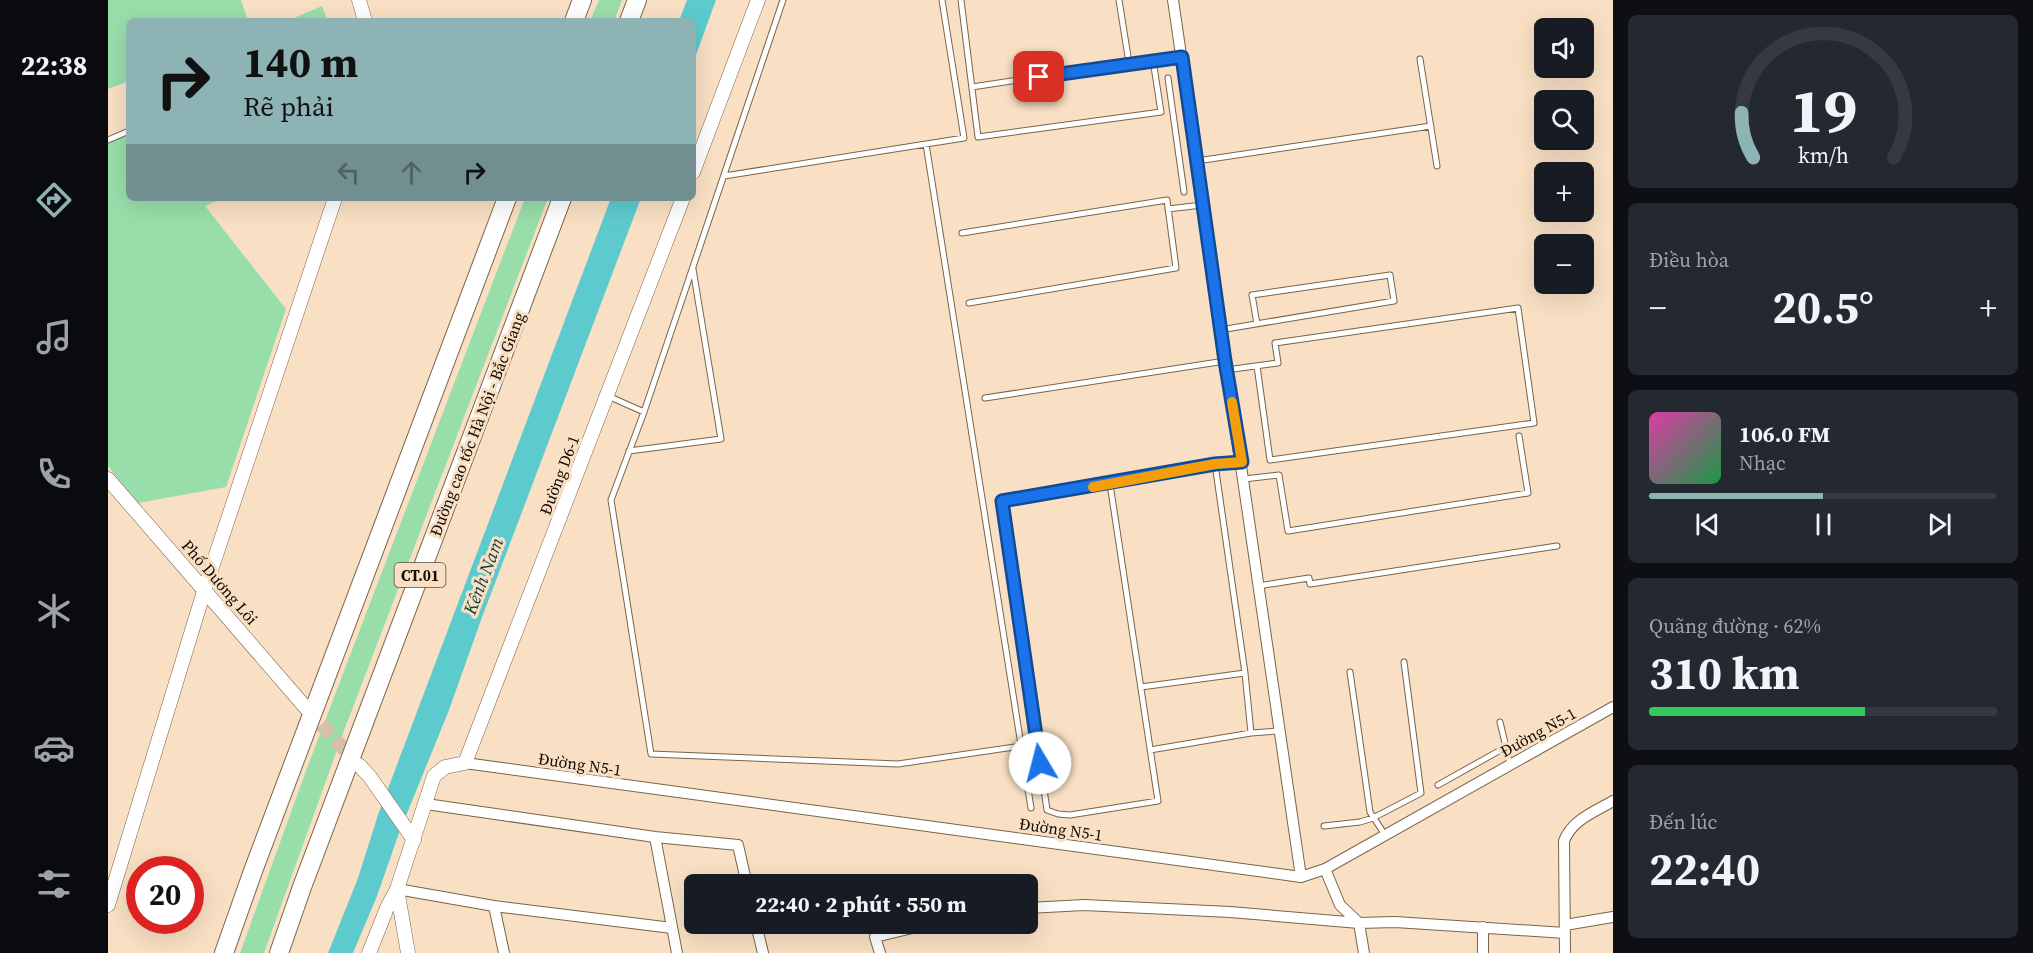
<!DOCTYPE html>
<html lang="vi">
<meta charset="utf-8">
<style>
body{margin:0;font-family:"Source Serif 4",serif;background:#242831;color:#f1f3f6;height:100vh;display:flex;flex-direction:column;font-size:22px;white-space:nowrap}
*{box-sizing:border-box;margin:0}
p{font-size:20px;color:#9ea1a6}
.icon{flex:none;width:33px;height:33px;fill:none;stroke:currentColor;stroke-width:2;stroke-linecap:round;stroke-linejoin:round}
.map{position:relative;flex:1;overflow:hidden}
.details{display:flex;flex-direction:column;gap:15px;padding:15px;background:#0d0f14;width:420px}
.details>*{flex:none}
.hud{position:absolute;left:18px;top:18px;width:570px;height:183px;border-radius:9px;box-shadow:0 6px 24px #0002;background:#8eb3b4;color:#111;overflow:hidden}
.controls{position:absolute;left:1426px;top:18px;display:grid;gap:12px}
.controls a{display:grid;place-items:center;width:60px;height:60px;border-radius:9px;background:#171b24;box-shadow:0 6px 24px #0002;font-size:30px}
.speed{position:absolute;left:18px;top:856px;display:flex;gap:12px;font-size:30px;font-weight:700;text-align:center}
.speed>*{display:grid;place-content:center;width:78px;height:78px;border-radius:50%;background:#171b24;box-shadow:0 6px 24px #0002;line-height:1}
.speed .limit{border:9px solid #d22;background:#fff;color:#111}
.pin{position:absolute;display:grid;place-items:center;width:51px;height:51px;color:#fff;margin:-26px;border-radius:12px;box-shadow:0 3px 9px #0006}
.me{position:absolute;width:66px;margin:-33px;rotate:352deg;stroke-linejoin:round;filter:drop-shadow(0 0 4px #0008)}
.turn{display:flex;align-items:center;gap:21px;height:126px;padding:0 18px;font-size:27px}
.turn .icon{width:78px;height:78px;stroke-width:2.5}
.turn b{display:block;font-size:42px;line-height:51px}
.lanes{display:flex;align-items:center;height:57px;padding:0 18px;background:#0003;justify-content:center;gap:30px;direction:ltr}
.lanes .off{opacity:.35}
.big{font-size:45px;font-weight:700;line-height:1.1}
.details .card{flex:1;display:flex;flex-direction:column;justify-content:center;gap:9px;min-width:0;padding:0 21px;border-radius:9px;background:#242831}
.details .dial{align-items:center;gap:0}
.dial svg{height:156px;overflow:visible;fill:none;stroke:#363941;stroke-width:7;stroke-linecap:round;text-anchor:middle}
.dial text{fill:#f1f3f6;stroke:none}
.song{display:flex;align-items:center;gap:18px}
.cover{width:72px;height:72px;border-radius:9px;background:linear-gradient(135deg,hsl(320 70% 55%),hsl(140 70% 35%))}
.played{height:6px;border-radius:3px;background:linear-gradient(90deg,#8eb3b4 50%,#363941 50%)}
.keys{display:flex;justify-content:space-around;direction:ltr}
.heat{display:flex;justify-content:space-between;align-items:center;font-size:33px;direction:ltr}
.charge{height:9px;border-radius:4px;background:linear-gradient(90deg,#34c759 62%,#363941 0)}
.trip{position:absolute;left:576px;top:874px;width:354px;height:60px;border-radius:9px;background:#171b24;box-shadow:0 6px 24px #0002;font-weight:700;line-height:60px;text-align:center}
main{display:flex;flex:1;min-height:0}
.menu{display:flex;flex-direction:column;width:108px;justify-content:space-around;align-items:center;background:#090b0e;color:#9ea1a6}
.menu .icon{width:42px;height:42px}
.menu .active{color:#8eb3b4}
.menu b{font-size:27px;color:#f1f3f6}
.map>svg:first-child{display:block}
.green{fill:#98deaa}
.water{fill:#5dcbce}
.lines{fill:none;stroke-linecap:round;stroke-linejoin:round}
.secondary-tunnel{stroke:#d6c0a7;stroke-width:14;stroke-dasharray:14 7;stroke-linecap:butt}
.lane-casing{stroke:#79644a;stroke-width:7}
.street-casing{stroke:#79644a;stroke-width:12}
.secondary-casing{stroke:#79644a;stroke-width:15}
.highway-casing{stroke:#79644a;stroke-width:20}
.lane{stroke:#fff;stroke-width:5}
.street{stroke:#fff;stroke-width:10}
.secondary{stroke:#fff;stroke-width:14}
.highway{stroke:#fff;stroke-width:18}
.route-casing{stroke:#114b97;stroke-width:15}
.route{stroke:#1a73e8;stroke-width:10}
.slow{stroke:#f59e0b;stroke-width:10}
.labels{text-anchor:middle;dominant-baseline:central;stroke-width:6;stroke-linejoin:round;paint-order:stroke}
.shield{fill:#f9e0c4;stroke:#574a3c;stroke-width:1.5}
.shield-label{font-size:15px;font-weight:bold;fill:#110902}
.street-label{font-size:16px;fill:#110902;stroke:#f9e0c4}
.water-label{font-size:18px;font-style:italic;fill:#093e40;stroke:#f9e0c4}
</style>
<main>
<nav class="menu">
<b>22:38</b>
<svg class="icon active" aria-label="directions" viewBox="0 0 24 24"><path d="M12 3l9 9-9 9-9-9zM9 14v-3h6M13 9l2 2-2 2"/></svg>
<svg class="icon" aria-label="music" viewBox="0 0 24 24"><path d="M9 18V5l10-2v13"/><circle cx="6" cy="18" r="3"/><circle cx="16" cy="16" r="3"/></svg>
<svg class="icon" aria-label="phone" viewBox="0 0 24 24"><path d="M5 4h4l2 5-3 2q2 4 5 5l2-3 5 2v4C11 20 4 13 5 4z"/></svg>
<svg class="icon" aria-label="climate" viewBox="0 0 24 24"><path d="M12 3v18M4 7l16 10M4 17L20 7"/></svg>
<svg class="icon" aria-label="car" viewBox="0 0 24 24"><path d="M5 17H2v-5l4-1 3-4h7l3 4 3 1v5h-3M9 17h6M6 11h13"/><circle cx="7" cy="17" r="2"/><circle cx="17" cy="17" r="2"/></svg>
<svg class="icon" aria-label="filters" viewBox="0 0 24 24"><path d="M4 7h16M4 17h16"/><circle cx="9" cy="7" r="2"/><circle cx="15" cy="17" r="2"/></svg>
</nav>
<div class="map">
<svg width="1505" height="953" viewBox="0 0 1505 953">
<rect width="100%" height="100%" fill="#f9e0c4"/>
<!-- green -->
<path class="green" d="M0 0H133L140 21H21V81L0 89Z
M491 0H514L506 21H482Z
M214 6 220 21H179Z
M21 135V198H115L97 206 178 309 118 487 30 503 0 466V143Z
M417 198H440L237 728 156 953H132L199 768Z"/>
<!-- water -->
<path class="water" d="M579 0H608L585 63V21H571Z
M503 198H533L373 620 341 710 291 833 269 896 245 953H220L250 878 270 815Z"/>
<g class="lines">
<!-- secondary-tunnel -->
<path class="secondary-tunnel" d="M199 709 247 761"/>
<defs>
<path id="lane" d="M675 0 536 412 503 500 543 754 790 764 914 746
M853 0 870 137 1053 112 1045 60 1021 63 1011 0
M1312 59 1329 166
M1045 60 1073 57
M1060 78 1076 192
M864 87 1021 63
M0 140 21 131
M818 144 923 808
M1089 161 1323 126
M616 176 856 138 834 0
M1060 209 1094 205
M854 233 1059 200 1068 268 861 303
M1112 330 1286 301 1282 275 1144 295 1149 324
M1118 370 1170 363 1167 343 1410 308 1426 423 1162 460 1149 366
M500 396 536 412
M877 398 1117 361
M521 451 613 439 585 269
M1107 464 1137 673 1143 733
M1136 479 1171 475 1180 531 1420 493 1411 436
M1002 484 1050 801 962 815 950 814 939 810 894 501 1107 464 1132 462
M1150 586 1201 578 1202 584 1449 546
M1242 672 1262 812 1277 835
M1033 687 1137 673
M1392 722 1402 764
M1042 750 1143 733 1170 731
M1330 785 1398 747
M1216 826 1252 822 1265 818 1313 793 1296 662"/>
<path id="street" d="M1065 0 1193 877
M357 763 1193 877 1217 869 1505 707
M318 804 547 837 630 845 639 885
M547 837 569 953
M1217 869 1232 905 1251 923 1256 953
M289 889 386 906 564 928
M386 906 396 953
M920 908 976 905 1122 912 1251 923 1287 922 1457 933
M648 924 655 953
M1457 925 1505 917
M772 953 767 937 821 924
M1375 953V927
M1457 953 1456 841C1464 820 1486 812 1505 801"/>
<path id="secondary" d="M251 0 257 21
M585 172 650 0
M0 479 198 708
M251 765 262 777 306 840
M0 905 97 588 227 198
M261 953 279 908 289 889
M300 953 289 889 326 776 337 767 357 763 575 198"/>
<path id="highway" d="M466 21 474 0
M521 21 529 0
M116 953 145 871 399 198
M171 953 194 887 454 198"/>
</defs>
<!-- lane casing -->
<use href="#lane" class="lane-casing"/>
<!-- street casing -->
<use href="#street" class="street-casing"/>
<!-- secondary casing -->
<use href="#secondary" class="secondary-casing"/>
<!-- highway casing -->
<use href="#highway" class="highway-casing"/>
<!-- lane -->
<use href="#lane" class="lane"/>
<!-- street -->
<use href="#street" class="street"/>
<!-- secondary -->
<use href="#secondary" class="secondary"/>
<!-- highway -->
<use href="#highway" class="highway"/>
</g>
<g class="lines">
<defs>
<path id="route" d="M931 77 1074 57 1117 361 1134 462 1107 464 894 501 932 763"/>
</defs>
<!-- route casing -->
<use href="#route" class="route-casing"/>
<!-- route -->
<use href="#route" class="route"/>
<!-- slow -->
<path class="slow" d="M985 487 1107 464 1134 462 1124 402"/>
</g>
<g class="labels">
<!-- shield labels -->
<rect class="shield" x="286.5" y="563" width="51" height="24" rx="4.5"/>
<g class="shield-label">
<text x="312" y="575">CT.01</text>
</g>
<!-- street labels -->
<g class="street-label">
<text transform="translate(369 424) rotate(-69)">Đường cao tốc Hà Nội - Bắc Giang</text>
<text transform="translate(451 475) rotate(-69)">Đường D6-1</text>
<text transform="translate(112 582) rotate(49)">Phố Dương Lôi</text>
<text transform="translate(1430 732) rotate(-29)">Đường N5-1</text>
<text transform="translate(472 764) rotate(8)">Đường N5-1</text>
<text transform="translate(953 829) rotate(8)">Đường N5-1</text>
</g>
<!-- water labels -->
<g class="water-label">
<text transform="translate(375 576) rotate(-69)">Kênh Nam</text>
</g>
</g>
</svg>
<div class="controls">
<a><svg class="icon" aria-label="sound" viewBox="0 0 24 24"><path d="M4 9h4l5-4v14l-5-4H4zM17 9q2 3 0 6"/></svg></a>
<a><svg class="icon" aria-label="search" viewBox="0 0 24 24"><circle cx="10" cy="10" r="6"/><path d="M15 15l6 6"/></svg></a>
<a>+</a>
<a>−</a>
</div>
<div class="speed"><div class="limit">20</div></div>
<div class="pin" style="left:931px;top:77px;background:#d93025"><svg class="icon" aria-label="arrive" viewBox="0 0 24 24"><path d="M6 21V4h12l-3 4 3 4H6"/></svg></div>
<svg class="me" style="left:932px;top:763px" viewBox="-20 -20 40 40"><circle r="19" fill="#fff"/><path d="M0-13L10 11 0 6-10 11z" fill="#1a73e8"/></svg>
<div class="trip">22:40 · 2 phút · 550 m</div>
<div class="hud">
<div class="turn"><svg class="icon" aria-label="right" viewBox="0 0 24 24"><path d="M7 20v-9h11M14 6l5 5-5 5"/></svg><div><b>140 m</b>Rẽ phải</div></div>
<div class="lanes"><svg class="icon off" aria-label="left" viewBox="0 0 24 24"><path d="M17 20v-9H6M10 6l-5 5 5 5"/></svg><svg class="icon off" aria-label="ahead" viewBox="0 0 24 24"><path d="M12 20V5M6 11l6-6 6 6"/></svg><svg class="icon" aria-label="right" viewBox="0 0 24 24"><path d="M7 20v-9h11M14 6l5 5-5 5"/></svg></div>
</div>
</div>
<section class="details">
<div class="card dial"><svg viewBox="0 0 100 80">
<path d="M14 69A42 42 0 1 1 86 69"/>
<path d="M14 69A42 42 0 0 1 8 46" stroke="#8eb3b4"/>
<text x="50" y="56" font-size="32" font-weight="700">19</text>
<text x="50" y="72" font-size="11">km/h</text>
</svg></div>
<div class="card"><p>Điều hòa</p>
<div class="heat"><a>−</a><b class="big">20.5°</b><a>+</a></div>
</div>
<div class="card">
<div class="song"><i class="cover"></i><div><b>106.0 FM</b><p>Nhạc</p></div></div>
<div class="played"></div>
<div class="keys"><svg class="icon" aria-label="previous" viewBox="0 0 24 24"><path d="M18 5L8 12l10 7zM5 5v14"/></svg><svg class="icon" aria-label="pause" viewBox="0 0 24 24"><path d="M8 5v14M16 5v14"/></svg><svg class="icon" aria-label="next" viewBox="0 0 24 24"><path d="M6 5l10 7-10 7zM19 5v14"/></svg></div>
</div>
<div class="card"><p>Quãng đường · 62%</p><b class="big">310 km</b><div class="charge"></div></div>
<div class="card"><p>Đến lúc</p><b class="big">22:40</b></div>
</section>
</main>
